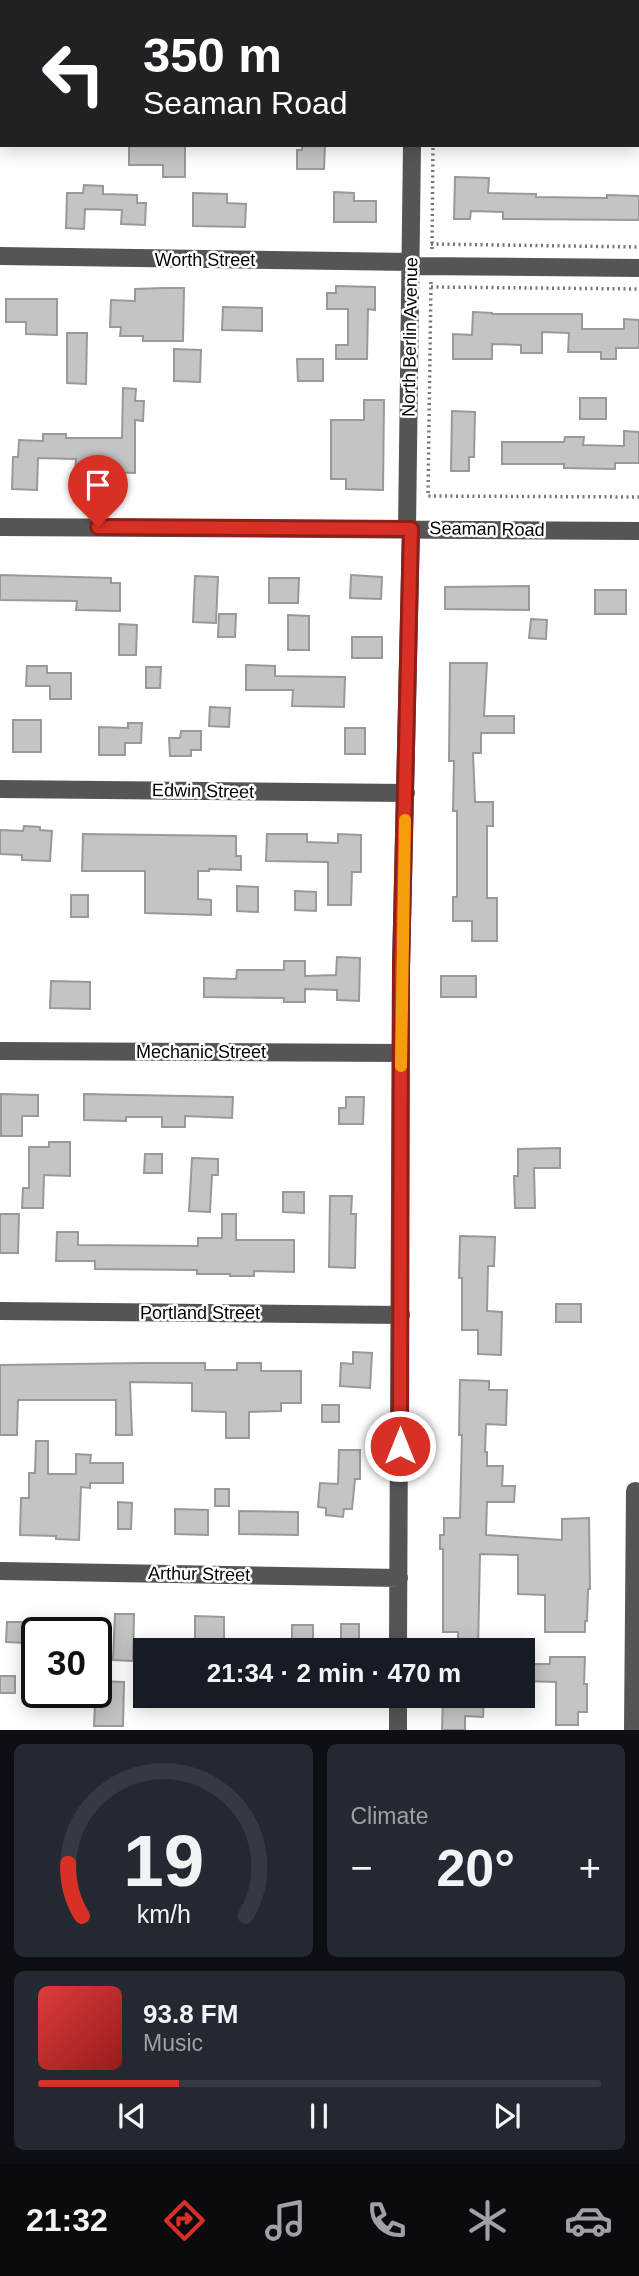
<!DOCTYPE html>
<meta charset="utf-8">
<style>
body{margin:0;font-family:Helvetica,sans-serif;background:#242831;color:#f1f3f6;height:100vh;display:flex;flex-direction:column;font-size:26px;white-space:nowrap}
*{box-sizing:border-box;margin:0}
p{font-size:23px;color:#9ea1a6}
.icon{flex:none;width:38px;height:38px;fill:none;stroke:currentColor;stroke-width:2;stroke-linecap:round;stroke-linejoin:round}
.map{position:relative;height:1730px;overflow:hidden}
.panel{display:flex;flex-direction:column;gap:14px;padding:14px;background:#0d0f14;flex:1}
.panel>*{flex:none}
.banner{position:absolute;left:0px;top:0px;width:640px;height:147px;box-shadow:0 4px 18px #0003;background:#202124;color:#fff;overflow:hidden}
.speed{position:absolute;left:21px;top:1617px;display:flex;gap:14px;font-size:35px;font-weight:700;text-align:center}
.speed>*{display:grid;place-content:center;width:91px;height:91px;border-radius:50%;background:#171b24;box-shadow:0 4px 18px #0003;line-height:1}
.speed .limit{border:4px solid #111;border-radius:10px;background:#fff;color:#111}
.pin{position:absolute;display:grid;place-items:center;width:60px;height:60px;color:#fff;margin:-72px -30px;border-radius:50% 50% 50% 0;rotate:-45deg;box-shadow:0 0 7px #0007}
.pin .icon{rotate:45deg}
.me{position:absolute;width:77px;margin:-38px;rotate:0deg;stroke-linejoin:round;filter:drop-shadow(0 0 5px #0008)}
.turn{display:flex;align-items:center;gap:24px;height:147px;padding:0 28px;font-size:32px}
.turn .icon{width:91px;height:91px;stroke-width:2.5}
.turn b{display:block;font-size:49px;line-height:60px}
.big{font-size:52px;font-weight:700;line-height:1.1}
.panel .widget{flex:1;display:flex;flex-direction:column;justify-content:center;gap:10px;min-width:0;padding:0 24px;border-radius:10px;background:#242831}
.panel .dial{align-items:center;gap:0}
.dial svg{height:182px;overflow:visible;fill:none;stroke:#363941;stroke-width:7;stroke-linecap:round;text-anchor:middle}
.dial text{fill:#f1f3f6;stroke:none}
.song{display:flex;align-items:center;gap:21px}
.cover{width:84px;height:84px;border-radius:10px;background:linear-gradient(135deg,hsl(0 70% 55%),hsl(0 70% 35%))}
.played{height:7px;border-radius:4px;background:linear-gradient(90deg,#d93025 25%,#363941 25%)}
.keys{display:flex;justify-content:space-around;direction:ltr}
.heat{display:flex;justify-content:space-between;align-items:center;font-size:38px;direction:ltr}
.panel .tiles{flex:1;display:grid;gap:14px;grid-template-columns:1fr 1fr}
.widget:last-child{grid-column:span 2}
.trip{position:absolute;left:133px;top:1638px;width:402px;height:70px;border-radius:0px;background:#171b24;box-shadow:0 4px 18px #0003;font-weight:700;line-height:70px;text-align:center}
.tab-bar{display:flex;height:112px;justify-content:space-around;align-items:center;background:#090b0e;color:#9ea1a6}
.tab-bar .icon{width:49px;height:49px}
.tab-bar .on{color:#d93025}
.tab-bar b{font-size:32px;color:#f1f3f6}
.map>svg:first-child{display:block}
.building{fill:#c4c4c4;stroke:#999;stroke-width:2}
.lines{fill:none;stroke-linecap:round;stroke-linejoin:round}
.path{stroke:#777;stroke-width:3.5;stroke-dasharray:2 3.5;stroke-linecap:butt}
.minor{stroke:#555;stroke-width:18}
.route-casing{stroke:#8d1f18;stroke-width:18}
.route{stroke:#d93025;stroke-width:12}
.slow{stroke:#f59e0b;stroke-width:12}
.labels{text-anchor:middle;dominant-baseline:central;stroke-width:5;stroke-linejoin:round;paint-order:stroke}
.street-label{font-size:18px;fill:#000;stroke:#fff}
</style>
<div class="map">
<svg width="639" height="1730" viewBox="0 0 639 1730">
<rect width="100%" height="100%" fill="#fff"/>
<!-- building -->
<path class="building" d="M129 145H185V177H163V165H129Z
M302 145H325L324 169H297V150H302Z
M455 177 489 178 488 193 536 194V197L607 198V195L639 196V220L503 219V212L471 211 470 219H454Z
M84 185 103 186V194L137 195V203H146L145 225 121 224 122 210 85 209 84 229 66 228 67 193H83Z
M334 192 354 193V201H376V222H334Z
M193 193 227 194V203L246 204 245 227 193 226Z
M336 286 375 287V310L368 309 367 359H336V345H348V309H327V293H336Z
M164 288H184L183 341H143V336H120L121 327H110L111 300 135 301V289Z
M6 299H57V335L26 334V322H6Z
M223 307 262 308V331L222 330Z
M473 312 492 313V314H582V329H624V319L639 320V348H616V359H601V352H568L569 333 542 332V353H521V345L492 344V359H453V334L472 335Z
M67 333H87L86 384 67 383Z
M174 349 201 350 200 382 174 381Z
M297 359H323V381H298Z
M123 388 136 389 135 401H144L143 421 135 420V473L75 471 76 459 38 458 37 490 12 489 13 457H18L19 440 43 441V434H66V438H122Z
M580 398H606V419H580Z
M364 400H384L383 490 346 489V479H331V420H364Z
M452 411 475 412 474 457H469V471H451Z
M624 431 639 432V463H615V469L564 468V464H502V442H564L565 437H584L583 445 624 446Z
M0 575 111 578V583H120V611L76 610 77 601 0 600Z
M351 575 382 577 381 599 350 598Z
M195 576 218 577 216 623 193 622Z
M269 578H299L298 603H269Z
M529 586V610L445 609V587Z
M595 590H626V614H595Z
M219 614H236L235 637H218Z
M288 615 309 616V650H288Z
M531 619 547 620 546 639 529 638Z
M119 624 137 625 136 655H119Z
M352 637H382V658H352Z
M450 663H487L484 716H514V733H481V753H473L475 802H493V826H487V898H497V941H472V921H453V897H457V811H453L454 761H449Z
M246 665 275 666V676L345 677 344 707 292 706 293 690H246Z
M27 666H47V673H71V699H50V686H26Z
M146 667H161L160 688H146Z
M210 707 230 708 229 727 209 726Z
M13 720H41V752H13Z
M128 723H142L141 743H125V755H99V727L128 728Z
M345 728H365V754H345Z
M181 731H201V750H191V756H170L169 738H180Z
M24 826 40 827V830L52 831 50 861 22 860V855L0 854V830L23 831Z
M83 834 236 836V856H241V870L209 869V871H198V899L211 900V915L145 913V871H82Z
M267 834H307V842L338 843V834L361 835V872H352L351 905H328V862L266 861Z
M237 886 258 887V912L237 911Z
M295 891 316 892V911L295 910Z
M71 895H88V917H71Z
M337 957 360 958 359 1001 337 1000V990L305 989V1002H284V998L204 997V978L236 979 237 970H284V961H305V976L336 975Z
M441 976H476V997H441Z
M51 981 90 982V1009L50 1008Z
M1 1094 38 1095V1116H22V1136H1Z
M84 1094 233 1097 232 1118 185 1116V1127H162V1117H126V1121L84 1120Z
M346 1097H364L363 1124H339V1108H346Z
M49 1142H70V1176L44 1175 43 1208H22L23 1188H29V1147H49Z
M560 1148V1168H534L535 1208H515L514 1176H518V1149Z
M145 1154H162V1173H144Z
M192 1158 218 1159V1175H212L210 1212 189 1211Z
M283 1192H304V1213L283 1212Z
M330 1196H352L351 1214H356L355 1268 329 1267Z
M0 1214H19L18 1253H0Z
M222 1214H236V1240H294V1272L254 1271V1276H230V1274H197V1270L95 1269V1261H56L57 1232H78V1245L198 1246V1238H222Z
M460 1236 495 1237 494 1266H488L487 1311 502 1312 501 1355 478 1354V1330H462V1278H459Z
M556 1304H581V1322H556Z
M353 1352 372 1353 370 1388 340 1386 341 1363 353 1364Z
M144 1363H205V1370H237V1363H261V1371H301V1403H281V1411L249 1412V1438H226V1412L192 1411V1383L130 1382 132 1435H116V1400H18L17 1435H0V1365Z
M460 1380 489 1381V1390H507L506 1425 486 1424 485 1452H487V1466H503L502 1486H515L514 1502H487L486 1535 562 1540V1519L589 1518 590 1589H588L587 1621H585V1632H545V1595L518 1594V1555L480 1554 478 1650H458V1632H443V1549H440V1535H444V1518H460L462 1435H459Z
M322 1405H339V1422H322Z
M36 1441H48V1474H76V1454L91 1455 90 1463H123V1483H90V1488L81 1487 79 1540 56 1539V1536L20 1535 21 1498H29V1473H35Z
M339 1450H360V1479H355L352 1509H344L343 1517 326 1515V1508L318 1507 320 1483 338 1484Z
M215 1489H229V1506H215Z
M118 1502 132 1503 131 1529H118Z
M175 1509 208 1510V1535L175 1534Z
M239 1511 298 1512V1535L239 1534Z
M115 1614H134L133 1661 113 1660Z
M195 1616 224 1617V1650H195Z
M50 1619H78V1633H50Z
M7 1622H29L28 1643 6 1642Z
M341 1624H359V1649H341Z
M292 1625H313V1650H292Z
M550 1657H585L584 1684H587V1712H578V1725H556V1682L523 1681V1664H550Z
M0 1676H15V1693H0Z
M96 1681 124 1682 123 1726H94Z
M443 1696H484L483 1717 465 1716V1730H442Z"/>
<g class="lines">
<!-- path -->
<path class="path" d="M434 2V0
M431 244 639 247
M432 249 433 145
M431 282 428 496 639 497
M431 287 639 289"/>
<!-- minor -->
<path class="minor" d="M413 2V0
M0 256 411 262
M411 266 639 268
M0 527 639 531
M407 529 412 145
M0 789 406 793
M0 1051 401 1053
M0 1311 401 1315
M0 1571 399 1578
M398 1650 401 968 411 529
M398 1730V1696
M633 1730 635 1491"/>
</g>
<g class="lines">
<defs>
<path id="route" d="M98 527 411 529 401 968 400 1446"/>
</defs>
<!-- route casing -->
<use href="#route" class="route-casing"/>
<!-- route -->
<use href="#route" class="route"/>
<!-- slow -->
<path class="slow" d="M401 1066 405 820"/>
</g>
<g class="labels">
<!-- street labels -->
<g class="street-label">
<text x="205" y="260">Worth Street</text>
<text transform="translate(410 337) rotate(-89)">North Berlin Avenue</text>
<text transform="translate(487 529) rotate(1)">Seaman Road</text>
<text transform="translate(203 791) rotate(1)">Edwin Street</text>
<text x="201" y="1052">Mechanic Street</text>
<text x="200" y="1313">Portland Street</text>
<text transform="translate(199 1574) rotate(1)">Arthur Street</text>
</g>
</g>
</svg>
<div class="speed"><div class="limit">30</div></div>
<div class="pin" style="left:98px;top:527px;background:#d93025"><svg class="icon" aria-label="arrive" viewBox="0 0 24 24"><path d="M6 21V4h12l-3 4 3 4H6"/></svg></div>
<svg class="me" style="left:400px;top:1446px" viewBox="-20 -20 40 40"><circle r="17" fill="#d93025" stroke="#fff" stroke-width="3"/><path d="M0-11L8 9 0 5-8 9z" fill="#fff"/></svg>
<div class="trip">21:34 · 2 min · 470 m</div>
<div class="banner">
<div class="turn"><svg class="icon" aria-label="left" viewBox="0 0 24 24"><path d="M17 20v-9H6M10 6l-5 5 5 5"/></svg><div><b>350 m</b>Seaman Road</div></div>
</div>
</div>
<section class="panel">
<div class="tiles">
<div class="widget dial"><svg viewBox="0 0 100 80">
<path d="M14 69A42 42 0 1 1 86 69"/>
<path d="M14 69A42 42 0 0 1 8 46" stroke="#d93025"/>
<text x="50" y="56" font-size="32" font-weight="700">19</text>
<text x="50" y="72" font-size="11">km/h</text>
</svg></div>
<div class="widget"><p>Climate</p>
<div class="heat"><a>−</a><b class="big">20°</b><a>+</a></div>
</div>
<div class="widget">
<div class="song"><i class="cover"></i><div><b>93.8 FM</b><p>Music</p></div></div>
<div class="played"></div>
<div class="keys"><svg class="icon" aria-label="previous" viewBox="0 0 24 24"><path d="M18 5L8 12l10 7zM5 5v14"/></svg><svg class="icon" aria-label="pause" viewBox="0 0 24 24"><path d="M8 5v14M16 5v14"/></svg><svg class="icon" aria-label="next" viewBox="0 0 24 24"><path d="M6 5l10 7-10 7zM19 5v14"/></svg></div>
</div>
</div>
</section>
<nav class="tab-bar">
<b>21:32</b>
<svg class="icon on" aria-label="directions" viewBox="0 0 24 24"><path d="M12 3l9 9-9 9-9-9zM9 14v-3h6M13 9l2 2-2 2"/></svg>
<svg class="icon" aria-label="music" viewBox="0 0 24 24"><path d="M9 18V5l10-2v13"/><circle cx="6" cy="18" r="3"/><circle cx="16" cy="16" r="3"/></svg>
<svg class="icon" aria-label="phone" viewBox="0 0 24 24"><path d="M5 4h4l2 5-3 2q2 4 5 5l2-3 5 2v4C11 20 4 13 5 4z"/></svg>
<svg class="icon" aria-label="climate" viewBox="0 0 24 24"><path d="M12 3v18M4 7l16 10M4 17L20 7"/></svg>
<svg class="icon" aria-label="car" viewBox="0 0 24 24"><path d="M5 17H2v-5l4-1 3-4h7l3 4 3 1v5h-3M9 17h6M6 11h13"/><circle cx="7" cy="17" r="2"/><circle cx="17" cy="17" r="2"/></svg>
</nav>
